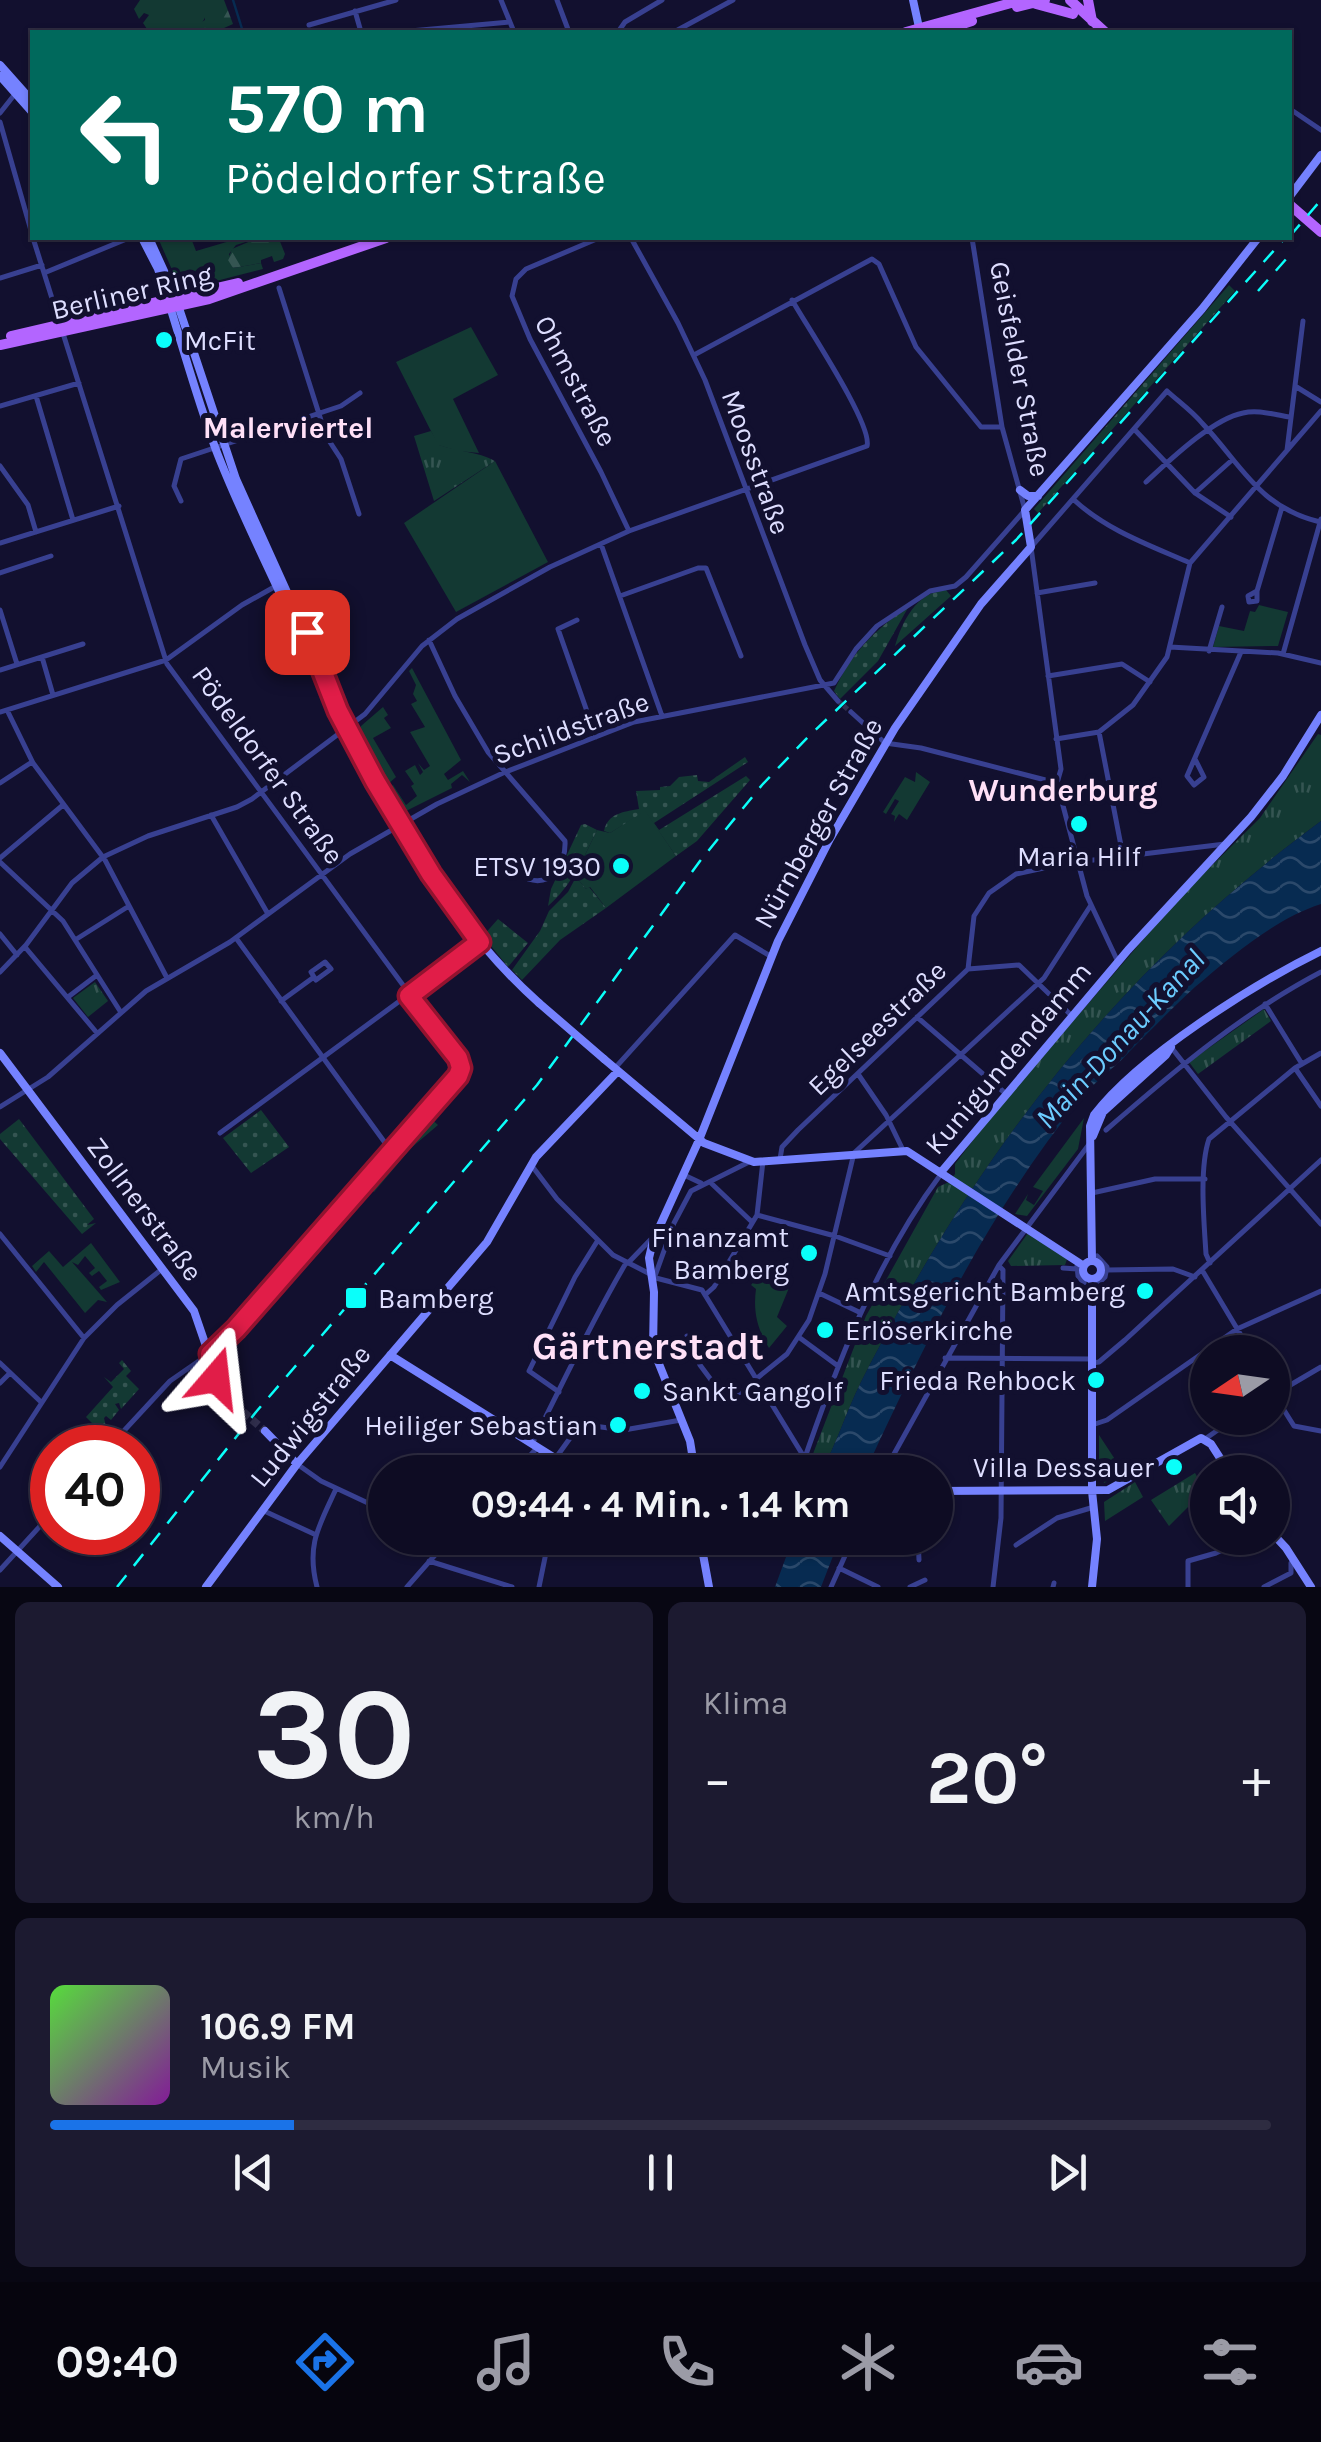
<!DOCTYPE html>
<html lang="de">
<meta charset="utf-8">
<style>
body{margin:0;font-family:Karla,sans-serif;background:#1c1a30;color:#f1f3f6;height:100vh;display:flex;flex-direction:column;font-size:38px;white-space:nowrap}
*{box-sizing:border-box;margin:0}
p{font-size:32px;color:#9b9ba6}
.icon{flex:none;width:55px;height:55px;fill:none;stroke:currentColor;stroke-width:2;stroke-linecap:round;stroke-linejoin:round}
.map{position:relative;height:1587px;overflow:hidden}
.side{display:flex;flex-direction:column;gap:15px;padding:15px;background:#080713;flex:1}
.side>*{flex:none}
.banner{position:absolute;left:30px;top:30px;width:1262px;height:210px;border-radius:0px;box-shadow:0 2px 8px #0004,0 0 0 2px #2e2c41;background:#00695c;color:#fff;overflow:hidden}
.needle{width:65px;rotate:257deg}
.tools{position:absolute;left:1190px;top:1335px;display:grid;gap:20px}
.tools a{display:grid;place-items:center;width:100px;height:100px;border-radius:50%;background:#0e0c23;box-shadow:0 2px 8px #0004,0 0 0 2px #2e2c41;font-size:50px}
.speed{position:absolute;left:30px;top:1425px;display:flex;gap:20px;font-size:50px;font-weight:700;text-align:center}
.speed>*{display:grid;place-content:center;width:130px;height:130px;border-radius:50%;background:#0e0c23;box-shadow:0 2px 8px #0004,0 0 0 2px #2e2c41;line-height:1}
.speed .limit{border:15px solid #d22;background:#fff;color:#111}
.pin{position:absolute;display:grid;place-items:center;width:85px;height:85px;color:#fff;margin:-42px;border-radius:20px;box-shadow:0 5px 15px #0006}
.me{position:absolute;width:110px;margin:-55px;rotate:17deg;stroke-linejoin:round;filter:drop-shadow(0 0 8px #0008)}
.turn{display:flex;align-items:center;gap:35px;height:210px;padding:0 30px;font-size:45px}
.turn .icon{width:130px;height:130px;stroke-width:2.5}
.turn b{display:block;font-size:70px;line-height:85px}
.big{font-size:75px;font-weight:700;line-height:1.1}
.side .widget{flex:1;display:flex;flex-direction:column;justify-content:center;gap:15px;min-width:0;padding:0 35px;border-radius:15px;background:#1c1a30}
.side .dial{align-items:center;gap:0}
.dial b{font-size:130px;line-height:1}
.song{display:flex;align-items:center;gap:30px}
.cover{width:120px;height:120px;border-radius:15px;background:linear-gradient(135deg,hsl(110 70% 55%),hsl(290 70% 35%))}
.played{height:10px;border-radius:5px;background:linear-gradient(90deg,#1a73e8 20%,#2e2c41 20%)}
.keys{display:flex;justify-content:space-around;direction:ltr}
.heat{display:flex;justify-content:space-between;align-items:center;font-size:55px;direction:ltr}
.side .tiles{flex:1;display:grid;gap:15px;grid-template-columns:1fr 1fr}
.widget:last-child{grid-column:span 2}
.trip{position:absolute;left:368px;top:1455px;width:585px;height:100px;border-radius:50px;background:#0e0c23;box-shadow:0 2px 8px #0004,0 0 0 2px #2e2c41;font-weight:700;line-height:100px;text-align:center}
.tab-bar{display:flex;height:160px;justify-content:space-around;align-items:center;background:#06050e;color:#9b9ba6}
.tab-bar .icon{width:70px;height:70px}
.tab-bar .current{color:#1a73e8}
.tab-bar b{font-size:45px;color:#f1f3f6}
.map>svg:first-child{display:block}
.grass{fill:#133933}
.forest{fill:url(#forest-firs)}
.park{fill:url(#park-tufts)}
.garden{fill:url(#garden-dots)}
.water{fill:url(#water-waves)}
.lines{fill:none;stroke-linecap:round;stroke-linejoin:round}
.stream{stroke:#072b51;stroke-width:2.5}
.street-tunnel{stroke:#312f4e;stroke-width:5;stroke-dasharray:5 2.5;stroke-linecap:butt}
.secondary-tunnel{stroke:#312f4e;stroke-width:8;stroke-dasharray:8 4;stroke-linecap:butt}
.street{stroke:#384091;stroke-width:5}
.secondary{stroke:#7582ff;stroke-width:8}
.primary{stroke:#b365ff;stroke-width:10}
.rail{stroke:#0afffa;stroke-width:2.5;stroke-dasharray:15 12;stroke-linecap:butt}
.secondary-bridge{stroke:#7582ff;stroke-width:8}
.route-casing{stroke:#92132f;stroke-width:25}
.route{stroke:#e11d48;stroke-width:18}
.poi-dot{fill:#0afffa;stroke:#12102f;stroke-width:4}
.labels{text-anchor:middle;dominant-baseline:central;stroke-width:10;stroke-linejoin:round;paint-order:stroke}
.street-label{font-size:28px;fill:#dedeff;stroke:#12102f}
.poi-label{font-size:28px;fill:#dedeff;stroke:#12102f;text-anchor:end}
.neighbourhood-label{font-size:30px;font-weight:bold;fill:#ffe0f7;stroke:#12102f}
.water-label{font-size:30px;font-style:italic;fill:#6cccff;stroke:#12102f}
.quarter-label{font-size:32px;font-weight:bold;fill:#ffe0f7;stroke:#12102f}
.district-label{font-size:38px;font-weight:bold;fill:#ffe0f7;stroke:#12102f}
</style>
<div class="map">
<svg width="1321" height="1587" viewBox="0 0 1321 1587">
<defs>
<pattern id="forest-firs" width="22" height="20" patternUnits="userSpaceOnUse" patternTransform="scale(2.5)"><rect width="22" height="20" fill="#133933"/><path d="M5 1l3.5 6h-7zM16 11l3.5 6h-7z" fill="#355552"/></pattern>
<pattern id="park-tufts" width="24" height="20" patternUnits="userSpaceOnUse" patternTransform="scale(2.5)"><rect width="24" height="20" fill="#133933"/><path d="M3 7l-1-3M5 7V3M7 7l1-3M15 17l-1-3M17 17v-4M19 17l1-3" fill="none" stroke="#355552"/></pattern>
<pattern id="garden-dots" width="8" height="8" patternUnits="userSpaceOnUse" patternTransform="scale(2.5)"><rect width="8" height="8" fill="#133933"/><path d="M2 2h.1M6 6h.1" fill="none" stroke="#355552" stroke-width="1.8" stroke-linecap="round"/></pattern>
<pattern id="water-waves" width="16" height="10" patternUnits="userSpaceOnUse" patternTransform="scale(2.5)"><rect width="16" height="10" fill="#072b51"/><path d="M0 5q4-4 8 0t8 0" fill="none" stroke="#2b496b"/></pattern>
</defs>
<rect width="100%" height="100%" fill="#12102f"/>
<!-- grass -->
<path class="grass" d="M140 0H205C215 37 170 32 149 32L143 23 149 15 144 13 139 19 134 9Z
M158 238H191L196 251 240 238H258L236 245 229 254 233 268 261 263 263 269 185 289 177 281Z
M471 327 498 375 453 399 479 453 458 451 438 445 396 362Z
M495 461 548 562 456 612 404 523Z
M1259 605 1288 612 1278 646 1213 647 1219 626 1244 631 1250 611 1255 612Z
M412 668 461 760 444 774 448 780 463 771 470 782 462 775 451 784 452 788 404 812 389 788 393 785 406 805 417 796 411 786 414 784 405 771 415 765 420 775 423 772 418 763 424 770 430 766 410 732 425 727 411 704 417 701 413 694 416 685 409 671Z
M383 707 388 715 384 718 391 728 373 738 396 777 387 785 358 735 361 726Z
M916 772 930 782 907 820 899 814 894 822 895 816 891 814 899 801 895 799 886 814 883 812 905 777 915 782Z
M645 810 676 856 606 908 590 887 586 889 575 876 597 830 610 833Z
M1084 1118 1078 1149 1027 1216 1015 1214 1028 1194 1026 1200 1034 1205 1043 1191 1033 1187Z
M91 1243 120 1282 101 1290 99 1287 107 1281 99 1271 92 1276 89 1273 95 1268 85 1256 78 1265 72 1262 107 1302 98 1300 85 1313 44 1262 36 1272 32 1266 49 1251 63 1267Z
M760 1275 791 1283 777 1317 787 1326 769 1348C757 1329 753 1311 756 1289L751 1285Z"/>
<!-- forest -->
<path class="forest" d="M205 0H224L233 24 215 32H186L205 20Z
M258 238 279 239 285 254 283 259 274 262 272 256 261 260V263L233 268 228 260 232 249Z"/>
<!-- park -->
<path class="park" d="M431 431 439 445C458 452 477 451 495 461L434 501 414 436Z
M1318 734 1321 735V821C1139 955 1005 1117 897 1314 885 1337 872 1359 861 1382 846 1412 837 1443 821 1472H806L866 1316 938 1187 949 1182 955 1174V1164L990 1118 1179 898 1260 818Z
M95 982 108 1001 88 1017 73 998Z
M1264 1009 1271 1021 1198 1074 1189 1062Z
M1028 1233 1067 1259 1065 1265 1011 1266 1008 1261Z
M1099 1435 1124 1473 1104 1483 1099 1464Z
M1195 1473 1205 1490 1169 1526 1151 1500Z
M1135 1482 1143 1497 1105 1521 1104 1502Z"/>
<!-- garden -->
<path class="garden" d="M1229 285 1235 291 1038 513 1034 509Z
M946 590 951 596 895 646C902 622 916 592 946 590Z
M909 606 878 661 840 699 834 691C852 652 874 631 909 606Z
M745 757 748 762 654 823 659 830 746 776 750 780 697 841 676 856 645 811 610 833 604 831C608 813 623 812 639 809L636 791 660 790V787L670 786 679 777 697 775 698 781 709 782Z
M585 824 597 830C583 859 572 885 548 906L551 889 581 825Z
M576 877 586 889 589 887 606 908 560 940 522 980 512 970 540 931 549 911 568 892Z
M498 919 528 943 508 967 483 936Z
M261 1110 289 1147 251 1173 223 1138Z
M429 1117 438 1125 411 1148 374 1192 368 1187Z
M19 1119 94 1219 87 1225 96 1223 82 1234 0 1139V1134Z
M122 1360 131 1371 126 1376 139 1389 121 1409 119 1403 115 1404 119 1410 111 1420 106 1416 104 1418 106 1427 94 1440 85 1433 93 1424 86 1417 113 1387 104 1377 111 1382 124 1369 119 1363Z"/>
<!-- water -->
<path class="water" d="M1321 821V904C1273 920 1233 955 1195 987 1172 1008 1152 1029 1130 1051 1115 1068 1095 1081 1081 1098 989 1211 925 1342 865 1472H821C837 1443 846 1412 861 1382 872 1359 885 1337 897 1314 1005 1117 1139 955 1321 821Z
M793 1538H840L821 1587H775Z"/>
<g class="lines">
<!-- stream -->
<path class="stream" d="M233 0 243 32"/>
<!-- street-tunnel -->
<path class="street-tunnel" d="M838 701 851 712"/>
<!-- secondary-tunnel -->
<path class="secondary-tunnel" d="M234 1404 265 1431"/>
<!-- street -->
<path class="street" d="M501 0 514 32
M557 0 569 32
M355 11 361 32
M309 25 396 0
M399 32 510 22
M618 32 625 22 662 0
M674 32 733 0
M1181 32H1196
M1290 109 1321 130
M0 113 15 94
M0 122 32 234
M33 238 167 664 461 1064 458 1076 233 1332 219 1347 170 1381 108 1448
M599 238 526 269 516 279 512 296 530 339 601 472 629 531
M631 238 678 323 705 380 805 645 820 680 838 701
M44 273 129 238
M0 278 42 265
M279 288 326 436 341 459 359 514
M694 355 872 259 879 264 916 347 981 427H1002
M1295 386 1321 402
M36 396 73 520
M0 406 79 383
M1134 429 1195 493 1231 517
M1287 450 1303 321
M0 466 28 505 36 532
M1146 482C1169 461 1212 419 1243 413 1258 409 1275 415 1290 417
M1195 493 1232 460
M1073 499C1106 530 1149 545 1190 563
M181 501 174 486 181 459 341 406 360 393
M0 543 119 506
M601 544 662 716
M0 573 51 556
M1257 591 1248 596 1249 602 1257 601V591L1282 507
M1037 593 1095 583
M620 596 698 568H706L741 656
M0 610 17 664
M577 620 558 629 596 737
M429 640 455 696 488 752 565 841C566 863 552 887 528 879
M1170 647 1278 653 1321 663
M1209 651 1222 607
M1283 654 1321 519
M42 657 53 695
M0 670 83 644
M1048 676 1122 664 1150 682
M7 710 33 763 105 860 167 978
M0 712 166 660 242 605 276 586
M851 712 885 743 921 748 1057 783
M1099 732 1123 856
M1056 739 1099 732 1133 705 1167 657 1190 563 1321 411
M1195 759 1204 777 1194 785 1187 776 1241 652
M0 783 32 762
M211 815 268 914
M0 858 63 805
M0 862 63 921 120 1011
M1077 862 1225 844
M0 934 17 955
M236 938 391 1151
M75 940 129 906
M25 947 97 1033
M1118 962 1087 896 1057 783 1061 769 1031 547 1167 391C1178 401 1192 411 1202 423 1242 465 1258 507 1320 522
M968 969 1019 965 1072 1016
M0 972 26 945 72 883 103 857 148 836 237 807 252 799 365 714 422 646 457 619 550 567 629 531 867 446C873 425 806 325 792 300
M68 997 97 975
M281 1001 314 977 316 980 331 969 325 962 311 972 314 977
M1265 1004 1302 1064
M917 1017 1005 1093
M1171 1047 1226 1117 1321 1224
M615 1068 735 935 772 957
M1295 1068 1321 1106
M858 1074 886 1115 903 1150
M0 1107 48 1077 146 991 230 942 350 854 437 804 503 773 634 722 834 683 856 649 877 626 930 591 955 586 966 577 1025 510 1002 427 972 238
M1106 1130C1174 1071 1241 1014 1321 972
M220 1133 480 942
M780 1159 782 1147 798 1130 968 969 974 916 989 893 1016 874 1076 861
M532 1166 557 1199 613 1255 650 1274
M684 1175 701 1183
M711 1183 752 1222
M1092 1193 1155 1179H1205
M757 1215 835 1236 890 1256
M0 1234 84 1338
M1097 1256 1107 1267 1105 1277 1098 1284
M628 1263 655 1235
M1210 1263 1206 1254C1204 1222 1199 1168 1209 1139L1295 1068 1321 1053
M1077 1266 1078 1276 1084 1283
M1063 1268 1077 1269
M1107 1270 1173 1269 1195 1277
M1202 1270 1251 1352
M655 1276 674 1223 691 1191 749 1162
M652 1277 702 1290 804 1457
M819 1293 861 1313
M705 1295 714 1287 757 1215 763 1161
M687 1336 700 1365 726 1400 758 1382
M800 1338 838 1366
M945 1358 1092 1359
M0 1363 41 1402
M1092 1363 1099 1362 1125 1340 1321 1160
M756 1379 787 1354 809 1320 825 1274 854 1153 1044 978 1091 905
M0 1383 10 1373
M1272 1391 1294 1426 1321 1431
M559 1392 529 1371 575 1277 598 1240
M1275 1394 1321 1367
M1092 1425 1107 1420 1237 1329 1321 1291
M1205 1439 1235 1418
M532 1444C563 1383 591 1322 626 1263
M555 1459 573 1434 586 1425 624 1430 681 1420
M297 1464 321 1481 385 1511
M0 1467 84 1338 117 1305 162 1269
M515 1472 537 1448
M800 1472C835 1369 875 1262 941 1174
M884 1472 999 1265 1090 1143
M262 1510 314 1534
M918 1538 919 1560
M1016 1545 1057 1518 1094 1507
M429 1561 512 1587
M839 1568 878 1587
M0 1570 52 1513
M317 1587C306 1545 319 1526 336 1489
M407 1587 450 1538
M539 1587 549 1538
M831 1587 853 1538
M910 1587 925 1580
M993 1587 1001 1518 1003 1270 1000 1267
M1053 1587 1054 1583
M1188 1587V1561L1216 1553 1248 1538
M1264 1587 1291 1573V1563"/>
<!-- secondary -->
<path class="secondary" d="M913 0 920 32
M0 65 32 101
M0 76 32 112
M1290 196 1321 155
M142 238 158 269C178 329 194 391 216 450 236 502 261 552 284 602 346 737 427 904 539 1003
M149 238 174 293 236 479 328 683
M1020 490 1028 496H1038
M0 1053 194 1311 219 1384 234 1404
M604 1059 704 1143 754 1162 907 1151 1084 1266
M1093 1136 1103 1112 1166 1055 1171 1047
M942 1171 1128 950 1251 817 1283 776 1321 715
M1092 1261 1090 1126 1094 1115C1139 1056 1254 984 1321 951
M1083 1270a9 9 0 1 1 18 0a9 9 0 1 1-18 0Z
M1092 1279V1491L1097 1539 1092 1587
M390 1355 577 1472
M265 1431 297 1464
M695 1472 690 1441 653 1349 654 1292 649 1258 653 1241 699 1140 778 941 830 839 895 728 981 604 1031 547 1025 510 1202 309 1258 238
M935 1491 1108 1490 1201 1438 1211 1444 1229 1472
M1272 1533 1286 1548 1311 1587
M0 1536 58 1587
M700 1538 709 1587
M206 1587 297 1464 487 1242 536 1157 618 1071"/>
<!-- primary -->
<path class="primary" d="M1070 0 1105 32
M1088 0 1092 21
M1036 4 1073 14
M1017 7 1045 0
M906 32 1022 0
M938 32 972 21
M1290 205 1321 232
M11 336 238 283
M0 345 209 299 386 238"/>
<!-- rail -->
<path class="rail" d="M1290 236 1321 200
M1258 291 1287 258
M117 1587 256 1412 537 1085 700 861 762 785 809 736 1016 540 1285 238"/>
<!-- secondary-bridge -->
<path class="secondary-bridge" d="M539 1003 604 1059"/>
</g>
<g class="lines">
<defs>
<path id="route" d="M216 1378 210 1354 236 1329 458 1076 461 1068 458 1058 409 996 480 942 431 874 375 781 338 711 307 632"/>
</defs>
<!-- route casing -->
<use href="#route" class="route-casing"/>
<!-- route -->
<use href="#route" class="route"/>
</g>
<!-- markers -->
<g class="poi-dot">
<circle cx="164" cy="340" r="10"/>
<circle cx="1079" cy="824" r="10"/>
<circle cx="621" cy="866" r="10"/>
<circle cx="809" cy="1253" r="10"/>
<circle cx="1145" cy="1291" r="10"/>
<rect x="344" y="1286" width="24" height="24" rx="5"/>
<circle cx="825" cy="1330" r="10"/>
<circle cx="1096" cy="1380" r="10"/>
<circle cx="642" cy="1391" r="10"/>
<circle cx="618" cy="1425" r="10"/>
<circle cx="1174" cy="1467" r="10"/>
</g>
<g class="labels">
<!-- street labels -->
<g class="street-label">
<text transform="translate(132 292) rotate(-13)">Berliner Ring</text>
<text transform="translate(1020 369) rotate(79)">Geisfelder Straße</text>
<text transform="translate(576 381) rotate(62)">Ohmstraße</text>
<text transform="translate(756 462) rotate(70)">Moosstraße</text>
<text transform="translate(571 728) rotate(-20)">Schildstraße</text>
<text transform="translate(268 765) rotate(54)">Pödeldorfer Straße</text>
<text transform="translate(818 823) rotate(-61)">Nürnberger Straße</text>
<text transform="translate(877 1028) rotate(-44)">Egelseestraße</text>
<text transform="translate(1008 1058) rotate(-50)">Kunigundendamm</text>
<text transform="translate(145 1209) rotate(53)">Zollnerstraße</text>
<text transform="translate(310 1416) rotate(-51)">Ludwigstraße</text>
</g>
<!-- poi labels -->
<g class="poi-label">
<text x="184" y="340" text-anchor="start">McFit</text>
<text x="1079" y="856" text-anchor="middle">Maria Hilf</text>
<text x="601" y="866">ETSV 1930</text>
<text x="789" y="1237">Finanzamt<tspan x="789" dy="32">Bamberg</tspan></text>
<text x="1125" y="1291">Amtsgericht Bamberg</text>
<text x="378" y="1298" text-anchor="start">Bamberg</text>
<text x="845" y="1330" text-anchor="start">Erlöserkirche</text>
<text x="1076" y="1380">Frieda Rehbock</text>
<text x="662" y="1391" text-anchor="start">Sankt Gangolf</text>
<text x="598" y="1425">Heiliger Sebastian</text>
<text x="1154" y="1467">Villa Dessauer</text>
</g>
<!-- neighbourhood labels -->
<g class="neighbourhood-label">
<text x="288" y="428">Malerviertel</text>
</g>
<!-- water labels -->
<g class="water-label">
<text transform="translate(1120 1039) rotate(-47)">Main-Donau-Kanal</text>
</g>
<!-- quarter labels -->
<g class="quarter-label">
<text x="1063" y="790">Wunderburg</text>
</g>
<!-- district labels -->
<g class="district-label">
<text x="648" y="1346">Gärtnerstadt</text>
</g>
</g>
</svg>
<div class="tools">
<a><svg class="needle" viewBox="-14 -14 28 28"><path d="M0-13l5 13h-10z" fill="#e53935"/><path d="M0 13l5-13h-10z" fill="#9b9ba6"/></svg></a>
<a><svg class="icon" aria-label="sound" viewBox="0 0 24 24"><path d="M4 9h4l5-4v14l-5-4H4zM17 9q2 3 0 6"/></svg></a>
</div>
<div class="speed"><div class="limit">40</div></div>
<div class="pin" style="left:307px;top:632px;background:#d93025"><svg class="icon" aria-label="arrive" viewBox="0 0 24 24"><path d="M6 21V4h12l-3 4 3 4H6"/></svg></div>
<svg class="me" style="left:216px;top:1378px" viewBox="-20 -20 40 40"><path d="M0-17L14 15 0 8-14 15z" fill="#e11d48" stroke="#fff" stroke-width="4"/></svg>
<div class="trip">09:44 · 4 Min. · 1.4 km</div>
<div class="banner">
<div class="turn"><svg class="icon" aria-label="left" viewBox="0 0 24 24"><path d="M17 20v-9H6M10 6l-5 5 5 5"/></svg><div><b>570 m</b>Pödeldorfer Straße</div></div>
</div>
</div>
<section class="side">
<div class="tiles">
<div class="widget dial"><b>30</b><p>km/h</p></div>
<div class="widget"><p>Klima</p>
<div class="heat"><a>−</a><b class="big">20°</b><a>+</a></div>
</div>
<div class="widget">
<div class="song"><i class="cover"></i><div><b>106.9 FM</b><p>Musik</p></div></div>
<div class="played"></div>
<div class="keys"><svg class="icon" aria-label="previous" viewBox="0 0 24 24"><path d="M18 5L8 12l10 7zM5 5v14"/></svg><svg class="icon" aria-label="pause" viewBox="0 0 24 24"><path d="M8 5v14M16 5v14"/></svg><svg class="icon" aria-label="next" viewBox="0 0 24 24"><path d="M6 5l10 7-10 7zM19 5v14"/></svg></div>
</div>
</div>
</section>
<nav class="tab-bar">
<b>09:40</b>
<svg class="icon current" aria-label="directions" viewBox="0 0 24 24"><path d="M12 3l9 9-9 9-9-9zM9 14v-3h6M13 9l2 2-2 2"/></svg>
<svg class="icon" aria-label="music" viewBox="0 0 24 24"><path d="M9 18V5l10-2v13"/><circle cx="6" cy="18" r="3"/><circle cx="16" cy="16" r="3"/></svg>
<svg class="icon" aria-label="phone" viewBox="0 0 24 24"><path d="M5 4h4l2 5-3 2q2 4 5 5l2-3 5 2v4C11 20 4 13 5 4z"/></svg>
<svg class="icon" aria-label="climate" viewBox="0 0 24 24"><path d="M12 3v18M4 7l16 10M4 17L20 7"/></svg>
<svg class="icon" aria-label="car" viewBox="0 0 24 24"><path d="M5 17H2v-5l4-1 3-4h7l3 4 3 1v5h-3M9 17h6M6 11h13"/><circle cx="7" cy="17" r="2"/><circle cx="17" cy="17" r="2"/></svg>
<svg class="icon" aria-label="filters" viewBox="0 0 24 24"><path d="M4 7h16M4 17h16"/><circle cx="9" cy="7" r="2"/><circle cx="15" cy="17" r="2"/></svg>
</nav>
